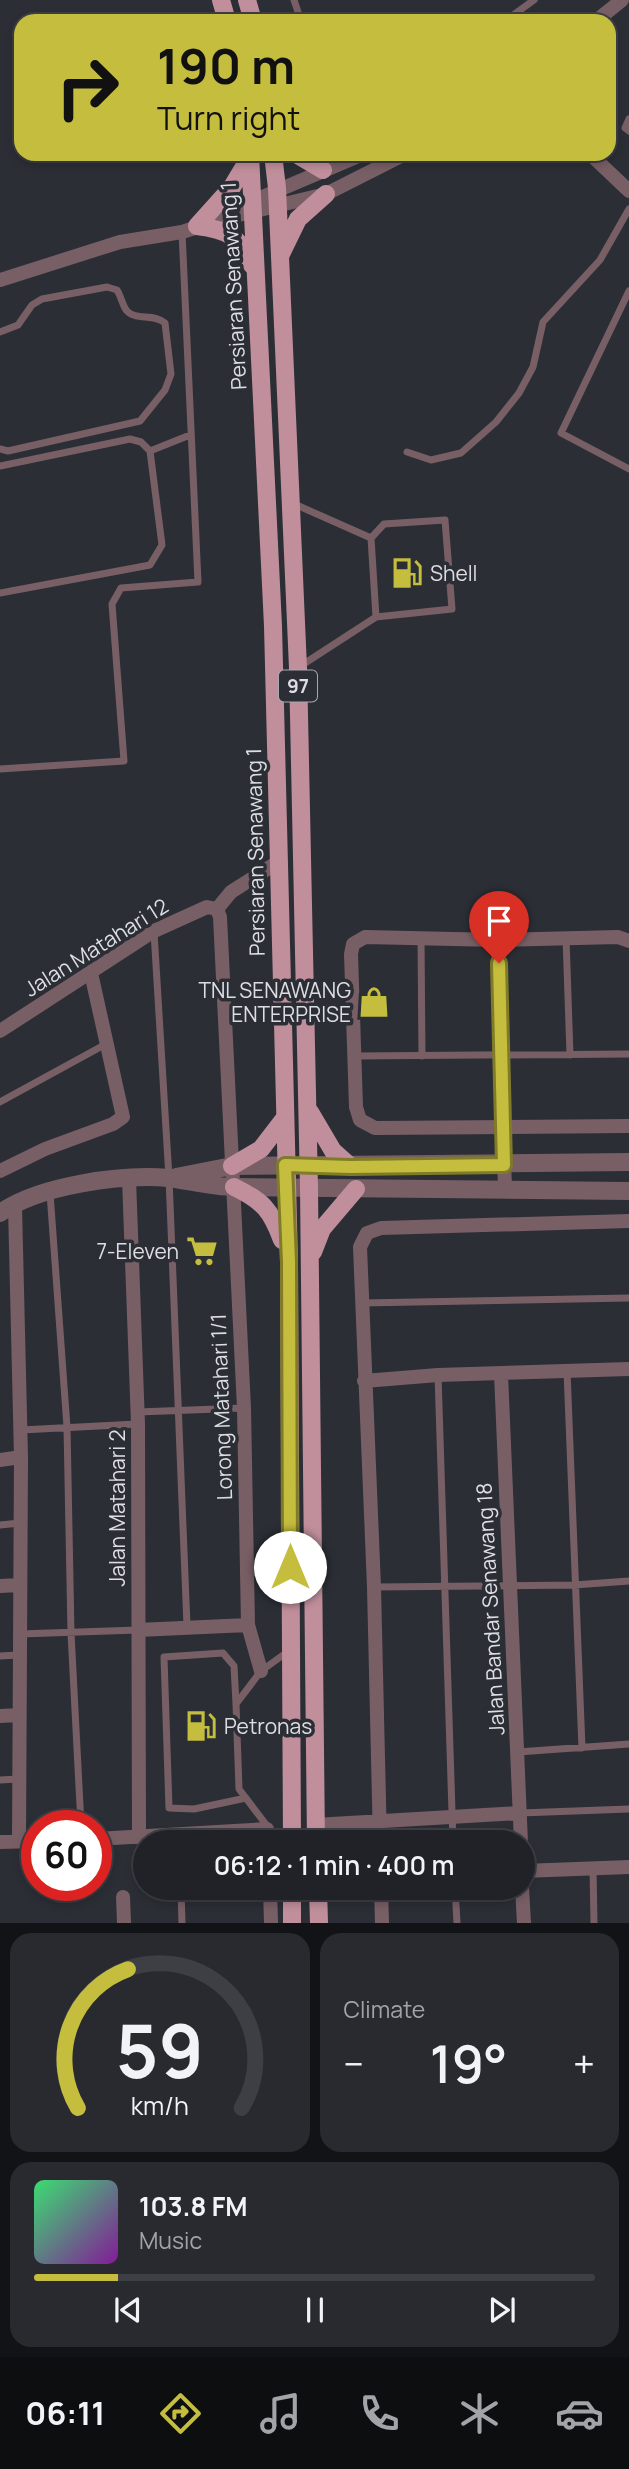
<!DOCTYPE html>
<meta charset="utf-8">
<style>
body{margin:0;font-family:Manrope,sans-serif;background:#282a30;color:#f1f3f6;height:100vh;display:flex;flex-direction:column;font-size:26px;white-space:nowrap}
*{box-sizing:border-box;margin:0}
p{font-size:23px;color:#a2a4a8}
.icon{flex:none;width:38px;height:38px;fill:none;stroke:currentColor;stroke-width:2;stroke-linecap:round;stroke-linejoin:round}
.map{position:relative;height:1923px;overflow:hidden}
.panel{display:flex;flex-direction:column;gap:10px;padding:10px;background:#121316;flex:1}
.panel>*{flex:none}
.top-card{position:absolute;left:14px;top:14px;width:602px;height:147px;border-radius:21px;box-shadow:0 4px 10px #0003,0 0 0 2px #3d3f45;background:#c4bd3e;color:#111;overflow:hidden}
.speed{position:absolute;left:21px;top:1810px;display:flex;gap:14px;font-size:35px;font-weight:700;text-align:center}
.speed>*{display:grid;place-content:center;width:91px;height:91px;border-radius:50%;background:#202228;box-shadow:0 4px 10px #0003,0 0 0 2px #3d3f45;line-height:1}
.speed .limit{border:10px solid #d22;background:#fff;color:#111}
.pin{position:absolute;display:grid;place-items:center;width:60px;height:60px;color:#fff;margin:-72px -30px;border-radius:50% 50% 50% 0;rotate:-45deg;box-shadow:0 0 7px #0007}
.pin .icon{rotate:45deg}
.me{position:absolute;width:77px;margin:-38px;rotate:0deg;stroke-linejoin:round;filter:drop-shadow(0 0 5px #0008)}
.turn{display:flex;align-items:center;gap:24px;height:147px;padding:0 28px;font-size:32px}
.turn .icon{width:91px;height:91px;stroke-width:2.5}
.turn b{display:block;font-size:49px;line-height:60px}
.big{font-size:52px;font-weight:600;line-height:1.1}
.panel .card{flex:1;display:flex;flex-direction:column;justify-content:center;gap:10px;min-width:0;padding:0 24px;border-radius:21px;background:#282a30}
.panel .dial{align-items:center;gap:0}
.dial svg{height:182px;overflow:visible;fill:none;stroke:#3d3f45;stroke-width:7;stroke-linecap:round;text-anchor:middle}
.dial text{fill:#f1f3f6;stroke:none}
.song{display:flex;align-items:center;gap:21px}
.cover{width:84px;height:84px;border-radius:10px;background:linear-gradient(135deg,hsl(140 70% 55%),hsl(290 70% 35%))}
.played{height:7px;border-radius:4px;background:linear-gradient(90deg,#c4bd3e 15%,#3d3f45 15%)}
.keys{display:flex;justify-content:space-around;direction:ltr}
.heat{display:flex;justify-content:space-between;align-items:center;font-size:38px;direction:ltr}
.panel .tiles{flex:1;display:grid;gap:10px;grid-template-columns:1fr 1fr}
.card:last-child{grid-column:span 2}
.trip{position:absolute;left:133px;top:1830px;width:402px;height:70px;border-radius:35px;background:#202228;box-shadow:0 4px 10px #0003,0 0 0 2px #3d3f45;font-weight:600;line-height:70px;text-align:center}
.menu{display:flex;height:112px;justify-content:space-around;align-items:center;background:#0d0e10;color:#a2a4a8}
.menu .icon{width:49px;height:49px}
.menu .current{color:#c4bd3e}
.menu b{font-size:32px;color:#f1f3f6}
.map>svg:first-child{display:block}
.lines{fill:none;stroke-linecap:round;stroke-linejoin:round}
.service{stroke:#785f65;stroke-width:7}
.minor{stroke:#785f65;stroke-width:14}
.tertiary{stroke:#785f65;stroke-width:18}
.primary{stroke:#c08f9b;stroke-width:18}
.route-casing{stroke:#7f7b28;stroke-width:18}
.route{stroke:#c4bd3e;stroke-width:12}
.labels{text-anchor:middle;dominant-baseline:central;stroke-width:7;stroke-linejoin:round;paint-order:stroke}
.shield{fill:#2b2e35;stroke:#a7a9af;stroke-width:2}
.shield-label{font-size:19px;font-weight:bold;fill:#dcdee3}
.street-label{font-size:21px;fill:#dcdee3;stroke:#2b2e35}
.poi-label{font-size:21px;fill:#dcdee3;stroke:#2b2e35;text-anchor:start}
</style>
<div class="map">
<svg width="629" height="1923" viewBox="0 0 629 1923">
<rect width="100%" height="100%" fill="#2b2e35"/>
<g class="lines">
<!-- service -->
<path class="service" d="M294 0 301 21
M505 21 534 0
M629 119 625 128 629 131
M629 291 561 433 629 469
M0 332 18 325 32 305 42 299 107 287 117 290C121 296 123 307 127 311 136 321 154 313 165 323L171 374 165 390 140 421 8 451 0 449
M150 451 190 435
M407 452 431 460 461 453 496 422 519 393 533 367 543 322 600 260 629 209
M0 466 130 439 141 442 150 451 162 545 150 565 0 593
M292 503 371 538 376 617 299 667
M371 538 384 524 445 520 452 609 376 617
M0 769 124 761 112 604 121 588 198 582 182 232
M154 932 169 1178 187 1626
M421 938 422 1056
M566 938 570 1055
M355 1056 629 1054
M0 1102 106 1044
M50 1193 67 1427 71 1633 81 1825
M362 1303 629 1298
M567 1371 582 1748
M438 1375 453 1843
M138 1412 244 1408
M21 1430 137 1424
M0 1525 20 1523
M374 1587 574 1585 629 1581
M20 1634 138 1630
M0 1656 18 1655
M236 1704 234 1666 223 1653 164 1657 169 1808 194 1809 246 1798
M518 1752 629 1744
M0 1780 19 1779
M520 1813 629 1809
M280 1843 239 1789 236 1704 261 1671 290 1650
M593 1868 594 1923
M181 1888 182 1923
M455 1888 457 1923"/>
<!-- minor -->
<path class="minor" d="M596 21 622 0
M590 154 629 191
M244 205 363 154
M0 280 120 242 182 232 226 218 326 194 405 154
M217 909 220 917 244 1408 248 1625 261 1671
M217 909 231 892 278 862
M498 940 505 1190
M629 941 618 937 498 940 365 937 353 944 351 954 356 1107 360 1120 375 1128 629 1126
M0 1031 154 931 207 907 217 909
M0 1171 45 1149 113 1124 123 1117 91 973
M129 1179 138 1424 139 1837
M15 1206 21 1457 19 1841
M501 1374 521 1843
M364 1381 438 1375 629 1369
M0 1460 21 1457
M0 1586 19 1585
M138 1630 248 1625
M0 1716 19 1715
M315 1825 520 1813
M96 1839 267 1829 268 1843
M0 1842 37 1841
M380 1843 374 1587 360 1247 367 1233 381 1228 629 1221
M523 1871 629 1867
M270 1888 271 1923
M381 1888 382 1923
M522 1888 524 1923
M123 1897 124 1923"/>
<!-- tertiary -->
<path class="tertiary" d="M176 1177 232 1166 629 1162
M0 1213C40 1185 121 1174 169 1178 191 1181 212 1187 234 1187L629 1191"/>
<!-- primary -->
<path class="primary" d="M221 0 227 21
M247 0 253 21
M250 154 273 626 289 1262 292 1843
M273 154 277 188 298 668 309 1188 316 1843
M296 154 323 170
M197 226 232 187 250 157
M197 226C230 230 237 236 252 265
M281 254 298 219 326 194
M310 1112 333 1151 351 1167
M232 1166 261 1149 284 1119
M234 1187C263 1201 271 1210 282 1240
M313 1252 322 1229 356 1189
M292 1888V1923
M318 1888 319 1923"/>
</g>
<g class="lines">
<defs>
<path id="route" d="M290 1567 289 1262 285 1165 351 1167 504 1165 499 963"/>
</defs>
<!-- route casing -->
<use href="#route" class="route-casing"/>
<!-- route -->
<use href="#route" class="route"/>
</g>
<!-- icons -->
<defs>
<symbol id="fuel-bare" viewBox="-9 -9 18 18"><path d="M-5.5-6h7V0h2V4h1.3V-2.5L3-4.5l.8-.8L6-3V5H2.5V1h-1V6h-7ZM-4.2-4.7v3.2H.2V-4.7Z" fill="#c4bd3e" stroke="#2b2e35" stroke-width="2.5" paint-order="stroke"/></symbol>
<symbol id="shop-bare" viewBox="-9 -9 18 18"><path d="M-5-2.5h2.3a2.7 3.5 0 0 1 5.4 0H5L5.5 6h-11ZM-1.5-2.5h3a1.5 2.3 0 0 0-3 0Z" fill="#c4bd3e" stroke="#2b2e35" stroke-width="2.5" paint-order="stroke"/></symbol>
<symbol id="supermarket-bare" viewBox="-9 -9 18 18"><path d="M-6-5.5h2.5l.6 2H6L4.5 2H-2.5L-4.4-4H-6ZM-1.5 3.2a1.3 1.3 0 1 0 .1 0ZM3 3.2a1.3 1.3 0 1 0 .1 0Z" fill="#c4bd3e" stroke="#2b2e35" stroke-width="2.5" paint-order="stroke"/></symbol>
</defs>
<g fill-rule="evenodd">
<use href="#fuel-bare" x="385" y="551" width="44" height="44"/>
<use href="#shop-bare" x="352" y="980" width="44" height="44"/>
<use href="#supermarket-bare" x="180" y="1229" width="44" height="44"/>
<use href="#fuel-bare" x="179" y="1704" width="44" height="44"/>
</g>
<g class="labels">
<!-- shield labels -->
<rect class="shield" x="279" y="670.5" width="38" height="31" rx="5"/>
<g class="shield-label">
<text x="298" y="686">97</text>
</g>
<!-- street labels -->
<g class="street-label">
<text transform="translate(233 286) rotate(-93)">Persiaran Senawang 1</text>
<text transform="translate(255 852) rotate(-91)">Persiaran Senawang 1</text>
<text transform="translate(96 947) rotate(-32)">Jalan Matahari 12</text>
<text transform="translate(221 1407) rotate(-92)">Lorong Matahari 1/1</text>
<text transform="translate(117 1508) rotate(-90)">Jalan Matahari 2</text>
<text transform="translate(490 1609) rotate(-93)">Jalan Bandar Senawang 18</text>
</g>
<!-- poi labels -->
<g class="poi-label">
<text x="430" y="573">Shell</text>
<text x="351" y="990" text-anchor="end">TNL SENAWANG<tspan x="351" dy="24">ENTERPRISE</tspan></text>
<text x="179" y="1251" text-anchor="end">7-Eleven</text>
<text x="224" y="1726">Petronas</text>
</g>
</g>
</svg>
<div class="speed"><div class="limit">60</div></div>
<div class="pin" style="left:499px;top:963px;background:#d93025"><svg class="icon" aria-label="arrive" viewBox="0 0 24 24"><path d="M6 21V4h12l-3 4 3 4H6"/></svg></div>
<svg class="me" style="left:290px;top:1567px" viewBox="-20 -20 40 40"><circle r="19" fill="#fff"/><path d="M0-13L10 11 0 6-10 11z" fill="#c4bd3e"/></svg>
<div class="trip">06:12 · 1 min · 400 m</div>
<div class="top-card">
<div class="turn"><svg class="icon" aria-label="right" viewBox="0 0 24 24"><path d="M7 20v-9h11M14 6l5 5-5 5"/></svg><div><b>190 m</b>Turn right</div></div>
</div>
</div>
<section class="panel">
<div class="tiles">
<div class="card dial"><svg viewBox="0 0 100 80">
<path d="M14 69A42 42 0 1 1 86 69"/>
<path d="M14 69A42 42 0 0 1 36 8" stroke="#c4bd3e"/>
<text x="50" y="56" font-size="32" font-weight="700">59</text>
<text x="50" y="72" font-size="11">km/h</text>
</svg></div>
<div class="card"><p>Climate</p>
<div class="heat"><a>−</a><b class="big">19°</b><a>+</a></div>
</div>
<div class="card">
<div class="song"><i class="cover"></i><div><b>103.8 FM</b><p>Music</p></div></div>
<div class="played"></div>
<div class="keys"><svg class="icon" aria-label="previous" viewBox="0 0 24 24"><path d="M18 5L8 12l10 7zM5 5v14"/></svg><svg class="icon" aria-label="pause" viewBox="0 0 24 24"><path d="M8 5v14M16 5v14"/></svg><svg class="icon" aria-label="next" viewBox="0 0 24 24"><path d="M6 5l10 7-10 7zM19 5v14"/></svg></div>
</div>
</div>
</section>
<nav class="menu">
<b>06:11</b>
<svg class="icon current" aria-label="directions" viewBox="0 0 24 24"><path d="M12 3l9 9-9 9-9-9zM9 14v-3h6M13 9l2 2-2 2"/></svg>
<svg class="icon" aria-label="music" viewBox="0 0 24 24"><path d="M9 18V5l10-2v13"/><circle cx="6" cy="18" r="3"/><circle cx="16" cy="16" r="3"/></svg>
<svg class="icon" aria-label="phone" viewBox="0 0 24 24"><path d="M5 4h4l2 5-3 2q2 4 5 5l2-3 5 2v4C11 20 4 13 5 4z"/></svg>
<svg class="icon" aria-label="climate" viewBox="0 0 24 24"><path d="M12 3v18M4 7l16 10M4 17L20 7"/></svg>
<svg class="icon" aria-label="car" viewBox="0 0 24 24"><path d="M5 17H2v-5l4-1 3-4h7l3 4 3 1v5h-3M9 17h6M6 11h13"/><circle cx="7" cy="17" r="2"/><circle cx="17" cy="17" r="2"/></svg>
</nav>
